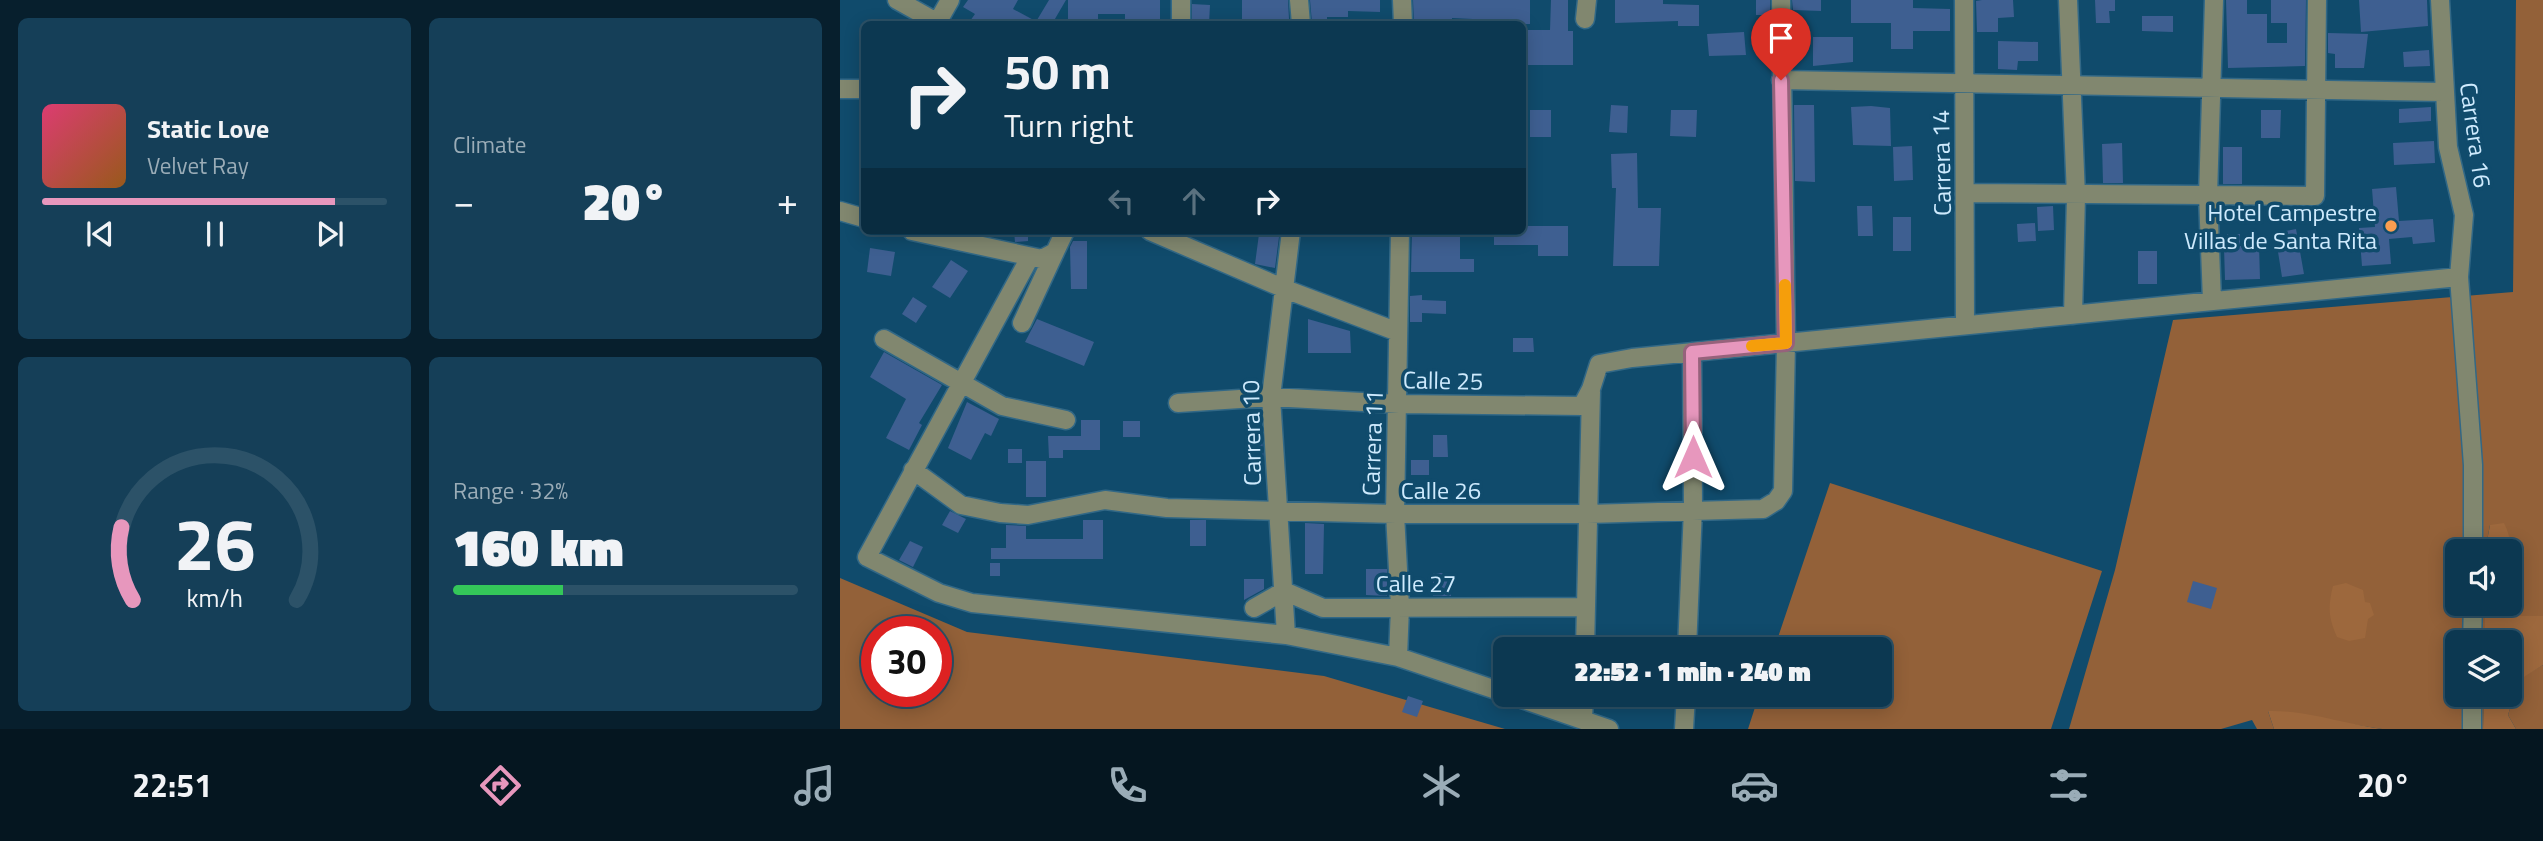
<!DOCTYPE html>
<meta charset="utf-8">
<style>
body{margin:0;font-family:"Titillium Web",sans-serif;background:#153f58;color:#f1f3f6;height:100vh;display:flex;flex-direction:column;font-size:26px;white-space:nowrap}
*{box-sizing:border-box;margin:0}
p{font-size:23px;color:#9aacb7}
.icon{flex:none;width:38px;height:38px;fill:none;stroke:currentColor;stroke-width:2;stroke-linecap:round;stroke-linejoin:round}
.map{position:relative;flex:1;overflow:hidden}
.drawer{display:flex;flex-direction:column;gap:18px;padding:18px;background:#071f2d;width:840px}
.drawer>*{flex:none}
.banner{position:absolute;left:21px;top:21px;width:665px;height:214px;border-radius:10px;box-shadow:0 4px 18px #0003,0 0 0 2px #2c5268;background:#0c3851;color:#f1f3f6;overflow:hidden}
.fabs{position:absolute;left:1605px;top:539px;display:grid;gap:14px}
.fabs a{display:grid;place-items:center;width:77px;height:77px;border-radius:10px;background:#0c3851;box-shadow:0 4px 18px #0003,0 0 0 2px #2c5268;font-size:35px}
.speed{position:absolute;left:21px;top:616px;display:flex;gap:14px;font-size:35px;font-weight:700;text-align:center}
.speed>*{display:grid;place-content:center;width:91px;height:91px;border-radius:50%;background:#0c3851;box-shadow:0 4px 18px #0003,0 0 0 2px #2c5268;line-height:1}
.speed .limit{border:10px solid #d22;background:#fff;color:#111}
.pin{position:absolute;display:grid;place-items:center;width:60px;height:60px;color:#fff;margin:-72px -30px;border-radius:50% 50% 50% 0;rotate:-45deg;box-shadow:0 0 7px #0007}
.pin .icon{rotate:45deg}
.me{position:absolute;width:77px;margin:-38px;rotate:0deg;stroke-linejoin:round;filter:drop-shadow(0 0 5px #0008)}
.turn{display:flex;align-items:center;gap:24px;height:147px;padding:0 28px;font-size:32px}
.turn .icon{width:91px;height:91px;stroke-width:2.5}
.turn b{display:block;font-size:49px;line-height:60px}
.lanes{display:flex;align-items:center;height:66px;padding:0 28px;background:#0003;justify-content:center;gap:35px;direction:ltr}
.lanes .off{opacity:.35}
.big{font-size:52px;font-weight:800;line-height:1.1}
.drawer .card{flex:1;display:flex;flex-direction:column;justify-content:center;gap:10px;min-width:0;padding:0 24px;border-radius:10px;background:#153f58}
.drawer .dial{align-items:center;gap:0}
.dial svg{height:182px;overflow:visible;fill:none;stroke:#2c5268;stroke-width:7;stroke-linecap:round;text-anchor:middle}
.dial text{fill:#f1f3f6;stroke:none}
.song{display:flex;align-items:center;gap:21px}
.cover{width:84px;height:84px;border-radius:10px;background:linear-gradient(135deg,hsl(340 70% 55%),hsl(30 70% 35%))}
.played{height:7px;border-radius:4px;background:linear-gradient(90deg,#e797bd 85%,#2c5268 85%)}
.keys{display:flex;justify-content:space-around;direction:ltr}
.heat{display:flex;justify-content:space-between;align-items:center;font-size:38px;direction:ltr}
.charge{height:10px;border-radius:5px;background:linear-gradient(90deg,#34c759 32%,#2c5268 0)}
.drawer .tiles{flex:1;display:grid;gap:18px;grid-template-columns:repeat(2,1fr)}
.trip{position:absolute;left:653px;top:637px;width:399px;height:70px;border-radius:10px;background:#0c3851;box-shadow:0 4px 18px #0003,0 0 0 2px #2c5268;font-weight:800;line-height:70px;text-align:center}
.dock{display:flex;height:112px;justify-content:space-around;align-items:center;background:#051620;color:#9aacb7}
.dock .icon{width:49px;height:49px}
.dock .current{color:#e797bd}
.dock b{font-size:32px;color:#f1f3f6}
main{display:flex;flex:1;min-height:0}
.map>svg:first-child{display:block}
.green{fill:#936139;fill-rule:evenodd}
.forest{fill:#9d683d}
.building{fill:#3e5f91}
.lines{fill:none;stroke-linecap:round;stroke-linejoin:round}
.minor-casing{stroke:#326886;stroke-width:21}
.minor{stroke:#81876f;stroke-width:18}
.route-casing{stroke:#96627b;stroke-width:18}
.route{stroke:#e797bd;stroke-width:12}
.slow{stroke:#f59e0b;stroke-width:12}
.poi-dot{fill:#fb9e50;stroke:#104b6c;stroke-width:2.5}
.labels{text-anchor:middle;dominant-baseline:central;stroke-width:7;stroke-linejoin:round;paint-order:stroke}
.street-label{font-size:24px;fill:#ceeafd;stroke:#104b6c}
.poi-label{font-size:24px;fill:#ceeafd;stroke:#104b6c;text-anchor:end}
</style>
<main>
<section class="drawer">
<div class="tiles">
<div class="card">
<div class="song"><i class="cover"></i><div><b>Static Love</b><p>Velvet Ray</p></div></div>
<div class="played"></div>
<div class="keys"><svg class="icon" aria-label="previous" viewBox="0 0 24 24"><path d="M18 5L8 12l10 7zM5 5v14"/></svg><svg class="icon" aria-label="pause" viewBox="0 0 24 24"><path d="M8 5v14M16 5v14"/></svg><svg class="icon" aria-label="next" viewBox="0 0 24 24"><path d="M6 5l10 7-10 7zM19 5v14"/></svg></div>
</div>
<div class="card"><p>Climate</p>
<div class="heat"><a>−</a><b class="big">20°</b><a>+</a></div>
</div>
<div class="card dial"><svg viewBox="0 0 100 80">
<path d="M14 69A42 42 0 1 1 86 69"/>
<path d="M14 69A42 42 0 0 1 9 37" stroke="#e797bd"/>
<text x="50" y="56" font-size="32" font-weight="700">26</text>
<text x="50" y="72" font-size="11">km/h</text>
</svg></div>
<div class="card"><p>Range · 32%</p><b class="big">160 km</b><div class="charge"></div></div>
</div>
</section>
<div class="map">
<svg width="1703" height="729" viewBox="0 0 1703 729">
<rect width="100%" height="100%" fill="#104b6c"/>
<!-- green -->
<path class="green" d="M1676 0H1703V616L1678 617 1673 603V540L1650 525 1645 551H1617V604H1645V642H1617V695H1644L1643 729H1542L1428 711 1434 729H1417L1412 720 1381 729H1229L1275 570 1333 320 1673 292Z
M990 483 1262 571 1211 729H908L919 695H1040V649H934Z
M0 578 127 632 484 676 665 729H0ZM37 632H96V691H37Z
M1703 665V729H1676L1668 715 1679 679Z"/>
<!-- forest -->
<path class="forest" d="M1664 523C1679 552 1666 585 1678 616H1703V665L1679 680 1668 715 1676 729H1643L1644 695H1670V642H1645V604H1670V551H1645L1650 525Z
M1506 583 1523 590 1525 602 1530 603 1534 615 1528 619 1525 638 1509 641 1497 637C1488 617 1488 606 1493 586Z
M1428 711C1466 710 1504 724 1542 729H1434Z"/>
<!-- building -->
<path class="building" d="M128 0H178L173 9 201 24H136L130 21 135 14 123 7Z
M209 0H226L212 24H205L197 20Z
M228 0H320V20H285V14H258V24H228Z
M402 0H448L449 19H434V24L402 20Z
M470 0H540V12L508 11V17H487V23H472Z
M573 0H690V24L633 23V19L612 18V24H574Z
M711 0H728V31H733V65H682V30H710Z
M775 0H823V4L859 5V26H838V21L775 23Z
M916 0H930V15H916Z
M952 0H981V11L953 10Z
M1011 0H1073V8L1110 9V31H1073V49H1051V23H1011Z
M1142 0H1173L1174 17 1158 18V32H1137L1136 1Z
M1255 0H1275V11H1269L1270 23H1256Z
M1386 0H1407V14H1427V43H1447V23H1431V0H1466L1465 66 1388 68Z
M1519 0H1587L1588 26 1521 32Z
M352 4 370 5 369 24H352Z
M1302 16H1333V32L1302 31Z
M904 32 906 55 869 56 867 34Z
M1488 33 1528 34 1524 68H1495V54L1488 53Z
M973 37H1013V62L973 66Z
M1158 41 1198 42V61H1178L1177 70 1158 69Z
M1589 50 1590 66 1564 67 1563 52Z
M771 105 788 106 787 133 769 132Z
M954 105H974L975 182 955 181Z
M1031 106 1050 108 1051 146 1013 145 1011 107Z
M1591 107V121L1559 123V109Z
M690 110H711V137H690Z
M831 110H857L856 137 830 136Z
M1421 110H1441L1440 138H1421Z
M1594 141 1595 163 1554 165 1553 143Z
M1282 143 1283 183H1263L1262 144Z
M1072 146 1073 180 1054 181 1053 147Z
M1383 147H1402V184H1383Z
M797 153 798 208H821L819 266H773L776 188H772L771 154Z
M1556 187 1559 221 1593 219 1595 242 1573 244 1572 237 1549 239 1551 264 1522 266 1519 228 1535 227 1532 189Z
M1017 206H1032L1033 236H1018Z
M1213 206 1214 230 1198 231 1197 207Z
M1053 217H1071V251H1053Z
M1195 223 1196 241 1178 242 1177 224Z
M682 226H728V256H698V245H654V231H682Z
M1456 229 1464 274 1442 277 1435 233Z
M174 231H188V241L175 242Z
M572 231H620V259H634V272H571Z
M419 234 439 237 435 268 415 264Z
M1387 234H1400V246L1419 245 1420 279 1385 280 1384 247H1387Z
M233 241H247V289H231L230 247Z
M30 248 55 252 51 276 27 272Z
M1298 251H1317V284H1298Z
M111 260 128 271 110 298 92 287Z
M582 295V300L606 301V314L582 313V322H570V296Z
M73 297 87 306 76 323 62 314Z
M197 319 254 342 244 366 185 342Z
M468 319 510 331 511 353H468Z
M673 338H693L694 352H673Z
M44 352 102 385 79 423 82 425 69 450 46 438 66 399 30 377Z
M127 402 159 419 151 436 145 433 131 460 108 448Z
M241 420H260V450H223V458H209L208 436H241Z
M283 421H300V437H283Z
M593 435H607L608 457H593Z
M408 440H422L424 459H408Z
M168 449H182V463H168Z
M571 460H589V475H571Z
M186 461H206V497H186Z
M110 511 126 519 118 533 102 525Z
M243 520H263V559H151V548H166V525L186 526V539H243Z
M350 520H366V546H350Z
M465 523 484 524 483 574H465Z
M70 541 83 547 73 567 59 560Z
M150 563H160V576H150Z
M526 569H547V596L526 595Z
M593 573H611V596H593Z
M404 579H424V589L404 600Z
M1353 581 1377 588 1371 609 1347 602Z
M568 696 583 701 577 717 562 712Z"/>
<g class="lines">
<defs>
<path id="minor" d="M57 0 100 24
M341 0V24
M459 0 461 24
M562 0 563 24
M1124 0 1125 325
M1228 0 1236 196 1233 315
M1600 0 1608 147 1624 215 1619 277 1633 465V551
M745 19 747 0
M97 23 110 0
M941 80 1603 92
M0 89H24
M1126 193 1475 196 1477 0
M0 211 24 218
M72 231 202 259 215 252 225 231
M310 231 445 289 558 332
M189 259 27 557 99 593 132 603 446 635 558 657 665 693
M1372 301 1368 196 1374 0
M182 323 215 252
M44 339 162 406 226 420
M338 403 431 397 559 404 742 406 751 389 759 364 792 358 1619 277
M73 470 121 505 160 513 188 515 265 500 327 508 555 514H748L923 509 936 501 943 491 946 343 941 0
M414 608 444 591 483 608 746 607
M446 635 431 397 451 231
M1632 642 1633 604
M745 649 751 392
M847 649 853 509 852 352
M558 657 560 607 555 514 560 231
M670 695 769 729
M743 720 744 695
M844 729 846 695
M1632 729V695"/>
</defs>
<!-- minor casing -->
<use href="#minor" class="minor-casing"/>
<!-- minor -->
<use href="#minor" class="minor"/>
</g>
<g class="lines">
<defs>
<path id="route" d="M853 457 852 352 946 343 941 80"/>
</defs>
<!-- route casing -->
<use href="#route" class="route-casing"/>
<!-- route -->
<use href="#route" class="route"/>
<!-- slow -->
<path class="slow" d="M912 346 946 343 945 285"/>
</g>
<!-- markers -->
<circle class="poi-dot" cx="1551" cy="226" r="7"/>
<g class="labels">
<!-- street labels -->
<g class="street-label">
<text transform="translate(1636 135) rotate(82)">Carrera 16</text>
<text transform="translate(1101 163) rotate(-91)">Carrera 14</text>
<text transform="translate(603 380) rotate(1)">Calle 25</text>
<text transform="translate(411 433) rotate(-91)">Carrera 10</text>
<text transform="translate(532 443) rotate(-88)">Carrera 11</text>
<text x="601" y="490">Calle 26</text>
<text x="576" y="583">Calle 27</text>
</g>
<!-- poi labels -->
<g class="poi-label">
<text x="1537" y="212">Hotel Campestre<tspan x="1537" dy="28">Villas de Santa Rita</tspan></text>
</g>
</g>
</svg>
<div class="fabs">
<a><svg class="icon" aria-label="sound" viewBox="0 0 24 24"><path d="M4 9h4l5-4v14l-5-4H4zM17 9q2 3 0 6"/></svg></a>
<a><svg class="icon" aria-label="layers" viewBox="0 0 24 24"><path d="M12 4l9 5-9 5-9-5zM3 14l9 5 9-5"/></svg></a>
</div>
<div class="speed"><div class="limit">30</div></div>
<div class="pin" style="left:941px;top:80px;background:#d93025"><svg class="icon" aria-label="arrive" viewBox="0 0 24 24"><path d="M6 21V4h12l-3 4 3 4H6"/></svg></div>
<svg class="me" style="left:853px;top:457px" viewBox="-20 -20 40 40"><path d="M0-17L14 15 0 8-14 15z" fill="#e797bd" stroke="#fff" stroke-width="4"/></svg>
<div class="trip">22:52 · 1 min · 240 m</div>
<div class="banner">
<div class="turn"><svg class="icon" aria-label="right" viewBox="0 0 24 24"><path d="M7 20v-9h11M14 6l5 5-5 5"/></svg><div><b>50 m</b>Turn right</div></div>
<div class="lanes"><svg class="icon off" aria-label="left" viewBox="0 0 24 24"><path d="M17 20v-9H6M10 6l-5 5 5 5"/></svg><svg class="icon off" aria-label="ahead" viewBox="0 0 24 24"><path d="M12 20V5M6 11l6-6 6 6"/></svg><svg class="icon" aria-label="right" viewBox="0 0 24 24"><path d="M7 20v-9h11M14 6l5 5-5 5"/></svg></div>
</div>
</div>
</main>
<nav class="dock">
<b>22:51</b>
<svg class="icon current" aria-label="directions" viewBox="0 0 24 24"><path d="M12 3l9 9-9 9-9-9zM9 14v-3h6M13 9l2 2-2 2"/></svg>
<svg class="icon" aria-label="music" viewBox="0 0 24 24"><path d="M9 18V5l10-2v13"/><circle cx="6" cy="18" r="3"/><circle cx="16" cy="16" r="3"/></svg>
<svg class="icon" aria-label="phone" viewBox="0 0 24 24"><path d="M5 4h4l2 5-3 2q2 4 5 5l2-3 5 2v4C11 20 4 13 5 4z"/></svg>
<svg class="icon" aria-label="climate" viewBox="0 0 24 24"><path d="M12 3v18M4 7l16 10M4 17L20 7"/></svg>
<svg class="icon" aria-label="car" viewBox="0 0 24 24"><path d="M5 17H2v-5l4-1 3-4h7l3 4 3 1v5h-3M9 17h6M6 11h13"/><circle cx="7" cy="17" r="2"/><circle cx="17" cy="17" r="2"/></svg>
<svg class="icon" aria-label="filters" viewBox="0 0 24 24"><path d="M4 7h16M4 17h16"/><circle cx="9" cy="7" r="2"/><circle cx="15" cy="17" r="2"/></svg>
<b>20°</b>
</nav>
